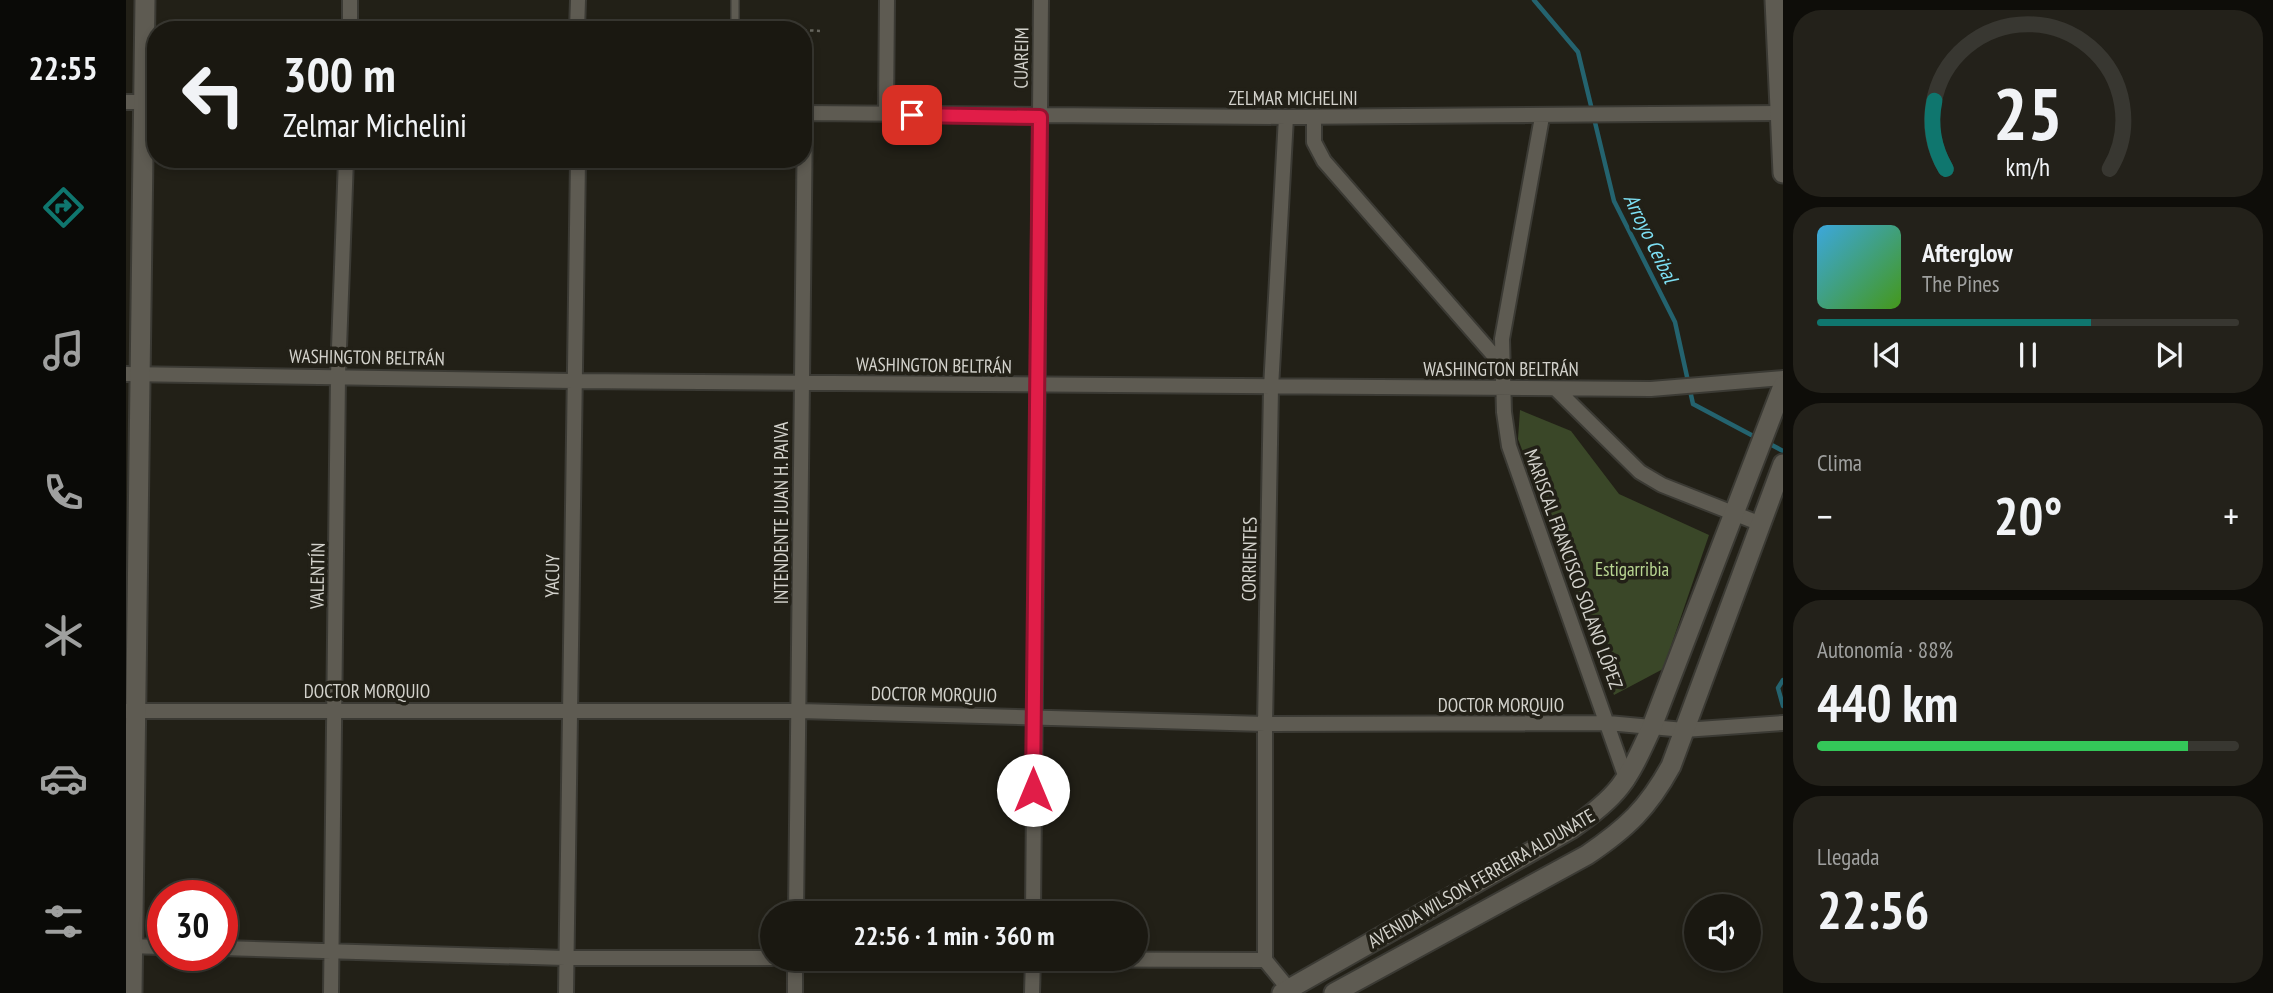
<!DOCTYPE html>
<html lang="es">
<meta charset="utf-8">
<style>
body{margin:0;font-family:"PT Sans Narrow",sans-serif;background:#23211a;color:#f1f3f6;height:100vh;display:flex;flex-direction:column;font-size:26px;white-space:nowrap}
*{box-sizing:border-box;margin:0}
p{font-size:23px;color:#9fa09f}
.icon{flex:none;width:38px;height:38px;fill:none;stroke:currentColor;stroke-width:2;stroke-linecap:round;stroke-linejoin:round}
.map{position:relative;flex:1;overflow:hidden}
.details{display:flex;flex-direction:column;gap:10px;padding:10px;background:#0e0d09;width:490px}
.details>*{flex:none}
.banner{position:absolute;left:21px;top:21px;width:665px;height:147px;border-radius:28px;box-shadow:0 4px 10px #0003,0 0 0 2px #383731;background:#1a1811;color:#f1f3f6;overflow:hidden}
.fabs{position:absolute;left:1558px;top:894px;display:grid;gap:14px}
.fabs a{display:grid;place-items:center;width:77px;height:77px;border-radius:50%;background:#1a1811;box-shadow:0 4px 10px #0003,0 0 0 2px #383731;font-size:35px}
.speed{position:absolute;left:21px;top:880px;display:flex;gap:14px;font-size:35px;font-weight:700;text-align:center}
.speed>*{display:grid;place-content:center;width:91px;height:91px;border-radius:50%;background:#1a1811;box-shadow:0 4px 10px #0003,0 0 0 2px #383731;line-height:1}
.speed .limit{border:10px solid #d22;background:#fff;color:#111}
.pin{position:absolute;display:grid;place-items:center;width:60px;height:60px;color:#fff;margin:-30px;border-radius:14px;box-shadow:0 4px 10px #0006}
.me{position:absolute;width:77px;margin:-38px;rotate:0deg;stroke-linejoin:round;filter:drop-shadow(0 0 5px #0008)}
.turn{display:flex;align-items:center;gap:24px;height:147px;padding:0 21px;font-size:32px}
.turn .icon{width:91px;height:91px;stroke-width:2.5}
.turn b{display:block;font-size:49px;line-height:60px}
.big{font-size:52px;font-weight:600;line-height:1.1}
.details .card{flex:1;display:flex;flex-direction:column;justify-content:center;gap:10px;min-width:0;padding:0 24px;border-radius:28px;background:#23211a}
.details .dial{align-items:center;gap:0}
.dial svg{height:182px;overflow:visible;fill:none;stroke:#383731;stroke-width:7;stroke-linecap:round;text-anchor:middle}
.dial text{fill:#f1f3f6;stroke:none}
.song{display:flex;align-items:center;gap:21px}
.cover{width:84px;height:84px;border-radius:10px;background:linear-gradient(135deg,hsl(200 70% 55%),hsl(100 70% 35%))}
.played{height:7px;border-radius:4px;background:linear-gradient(90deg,#0f766e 65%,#383731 65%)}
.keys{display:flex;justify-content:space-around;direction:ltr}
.heat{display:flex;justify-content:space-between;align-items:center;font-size:38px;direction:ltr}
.charge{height:10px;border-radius:5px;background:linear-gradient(90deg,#34c759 88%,#383731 0)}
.trip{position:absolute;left:634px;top:901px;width:388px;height:70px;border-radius:35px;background:#1a1811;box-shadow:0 4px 10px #0003,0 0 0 2px #383731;font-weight:600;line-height:70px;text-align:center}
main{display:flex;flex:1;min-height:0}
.tabs{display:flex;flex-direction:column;width:126px;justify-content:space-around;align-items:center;background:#0a0a07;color:#9fa09f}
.tabs .icon{width:49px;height:49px}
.tabs .current{color:#0f766e}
.tabs b{font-size:32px;color:#f1f3f6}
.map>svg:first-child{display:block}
.green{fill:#3a4728}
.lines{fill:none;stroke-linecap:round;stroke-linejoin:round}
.stream{stroke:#24636f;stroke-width:4.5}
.service-casing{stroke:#3b3a34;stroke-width:10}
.minor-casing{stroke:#3b3a34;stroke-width:18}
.tertiary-casing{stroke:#3b3a34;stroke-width:23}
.path{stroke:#66655d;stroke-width:2.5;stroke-dasharray:3.5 3.5;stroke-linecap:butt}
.service{stroke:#5e5b52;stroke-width:7}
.minor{stroke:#5e5b52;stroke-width:14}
.tertiary{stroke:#5e5b52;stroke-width:19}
.route-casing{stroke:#92132f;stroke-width:18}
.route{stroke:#e11d48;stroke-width:12}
.labels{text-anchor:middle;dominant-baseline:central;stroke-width:7;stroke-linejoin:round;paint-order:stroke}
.street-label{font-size:19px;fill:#d3d2cc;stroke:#222017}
.park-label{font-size:19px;fill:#b8d692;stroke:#222017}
.water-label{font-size:21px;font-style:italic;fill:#7ddff3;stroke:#222017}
</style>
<main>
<nav class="tabs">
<b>22:55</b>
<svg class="icon current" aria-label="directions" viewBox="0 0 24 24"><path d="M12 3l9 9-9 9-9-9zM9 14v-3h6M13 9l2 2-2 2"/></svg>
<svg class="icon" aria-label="music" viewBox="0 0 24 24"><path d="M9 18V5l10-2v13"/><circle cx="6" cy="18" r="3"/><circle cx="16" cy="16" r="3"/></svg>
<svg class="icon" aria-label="phone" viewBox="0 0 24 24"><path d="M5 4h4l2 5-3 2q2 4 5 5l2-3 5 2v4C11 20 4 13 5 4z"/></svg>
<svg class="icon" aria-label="climate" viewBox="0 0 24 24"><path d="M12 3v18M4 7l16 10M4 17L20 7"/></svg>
<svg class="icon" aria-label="car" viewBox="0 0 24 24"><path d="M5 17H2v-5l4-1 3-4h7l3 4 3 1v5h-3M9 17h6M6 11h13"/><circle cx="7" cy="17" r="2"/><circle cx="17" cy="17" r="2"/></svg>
<svg class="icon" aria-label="filters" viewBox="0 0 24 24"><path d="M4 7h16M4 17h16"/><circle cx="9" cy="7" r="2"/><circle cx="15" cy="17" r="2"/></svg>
</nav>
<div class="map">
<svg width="1657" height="993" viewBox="0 0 1657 993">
<rect width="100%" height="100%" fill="#222017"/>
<!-- green -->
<path class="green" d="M1394 410 1445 431 1493 494 1583 535 1537 669 1488 695 1392 439Z"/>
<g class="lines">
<!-- stream -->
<path class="stream" d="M1408 0 1452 52 1488 201 1549 322 1567 404 1631 438
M1642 443 1657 451
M1657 680 1652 688 1657 706"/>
<defs>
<path id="service" d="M609 30V0"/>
<path id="minor" d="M224 30V0
M451 30 452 0
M0 102H30
M677 113 1160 117 1657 113
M760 114 761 0
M1160 117 1145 388 1139 724V960L1166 993
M1188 117V142L1198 161 1377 366
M1416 117 1376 339 1378 412 1383 446 1501 781
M0 374 447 381 1525 389 1657 378
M1430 389 1514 472 1536 485 1635 524
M0 711H674L1139 724 1482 723 1558 730 1657 723
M670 914 679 113
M907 914 915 0
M0 946 37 947
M96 948 439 958H646
M787 959 1139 960
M205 993 212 375 220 159
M440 993 452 159
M669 993V959
M906 993 907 959"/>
<path id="tertiary" d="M1649 0 1657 173
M6 993 19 0
M1156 993 1445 829C1493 796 1501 782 1525 729L1657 386
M1208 993 1461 855C1501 828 1522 808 1545 766L1657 464"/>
</defs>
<!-- service casing -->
<use href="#service" class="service-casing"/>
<!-- minor casing -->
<use href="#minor" class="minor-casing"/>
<!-- tertiary casing -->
<use href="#tertiary" class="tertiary-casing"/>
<!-- path -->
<path class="path" d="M465 26 598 28
M619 28 668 30
M677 30 694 31"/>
<!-- service -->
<use href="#service" class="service"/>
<!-- minor -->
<use href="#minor" class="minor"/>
<!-- tertiary -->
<use href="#tertiary" class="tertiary"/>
</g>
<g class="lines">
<defs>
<path id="route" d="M786 115 914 117 907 790"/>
</defs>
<!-- route casing -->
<use href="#route" class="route-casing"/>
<!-- route -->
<use href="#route" class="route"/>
</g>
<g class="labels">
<!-- street labels -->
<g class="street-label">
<text transform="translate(895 58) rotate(-89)">CUAREIM</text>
<text x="1167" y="98">ZELMAR MICHELINI</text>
<text transform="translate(241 357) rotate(1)">WASHINGTON BELTRÁN</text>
<text transform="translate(808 365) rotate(1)">WASHINGTON BELTRÁN</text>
<text x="1375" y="369">WASHINGTON BELTRÁN</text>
<text transform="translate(655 513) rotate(-90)">INTENDENTE JUAN H. PAIVA</text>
<text transform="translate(1123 559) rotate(-89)">CORRIENTES</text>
<text transform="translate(1448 569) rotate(70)">MARISCAL FRANCISCO SOLANO LÓPEZ</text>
<text transform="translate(191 576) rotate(-89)">VALENTÍN</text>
<text transform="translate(426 576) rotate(-89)">YACUY</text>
<text x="241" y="691">DOCTOR MORQUIO</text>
<text transform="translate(808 694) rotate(1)">DOCTOR MORQUIO</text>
<text x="1375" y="705">DOCTOR MORQUIO</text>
<text transform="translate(1355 878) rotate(-30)">AVENIDA WILSON FERREIRA ALDUNATE</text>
</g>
<!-- park labels -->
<g class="park-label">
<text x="1506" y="569">Estigarribia</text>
</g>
<!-- water labels -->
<g class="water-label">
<text transform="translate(1525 238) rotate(64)">Arroyo Ceibal</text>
</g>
</g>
</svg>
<div class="fabs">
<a><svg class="icon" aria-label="sound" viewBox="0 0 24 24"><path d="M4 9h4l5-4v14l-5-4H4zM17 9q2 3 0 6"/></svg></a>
</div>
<div class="speed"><div class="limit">30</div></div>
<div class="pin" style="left:786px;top:115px;background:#d93025"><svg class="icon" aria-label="arrive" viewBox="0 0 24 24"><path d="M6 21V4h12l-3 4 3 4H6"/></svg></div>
<svg class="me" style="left:907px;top:790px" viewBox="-20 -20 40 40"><circle r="19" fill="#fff"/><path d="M0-13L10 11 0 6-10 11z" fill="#e11d48"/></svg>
<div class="trip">22:56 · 1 min · 360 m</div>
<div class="banner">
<div class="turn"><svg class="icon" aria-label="left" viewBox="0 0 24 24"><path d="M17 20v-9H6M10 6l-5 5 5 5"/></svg><div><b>300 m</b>Zelmar Michelini</div></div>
</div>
</div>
<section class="details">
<div class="card dial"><svg viewBox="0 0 100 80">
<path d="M14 69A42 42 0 1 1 86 69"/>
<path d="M14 69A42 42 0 0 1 9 39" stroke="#0f766e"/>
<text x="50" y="56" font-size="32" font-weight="700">25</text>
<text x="50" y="72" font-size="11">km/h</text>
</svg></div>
<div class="card">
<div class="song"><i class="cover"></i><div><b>Afterglow</b><p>The Pines</p></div></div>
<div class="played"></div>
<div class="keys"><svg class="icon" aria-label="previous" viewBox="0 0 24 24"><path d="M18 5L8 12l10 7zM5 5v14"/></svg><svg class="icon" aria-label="pause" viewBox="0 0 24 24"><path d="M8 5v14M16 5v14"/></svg><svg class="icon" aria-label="next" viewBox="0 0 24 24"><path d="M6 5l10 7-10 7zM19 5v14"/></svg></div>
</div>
<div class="card"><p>Clima</p>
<div class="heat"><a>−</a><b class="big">20°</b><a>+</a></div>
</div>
<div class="card"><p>Autonomía · 88%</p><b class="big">440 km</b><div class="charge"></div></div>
<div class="card"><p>Llegada</p><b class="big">22:56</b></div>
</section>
</main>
